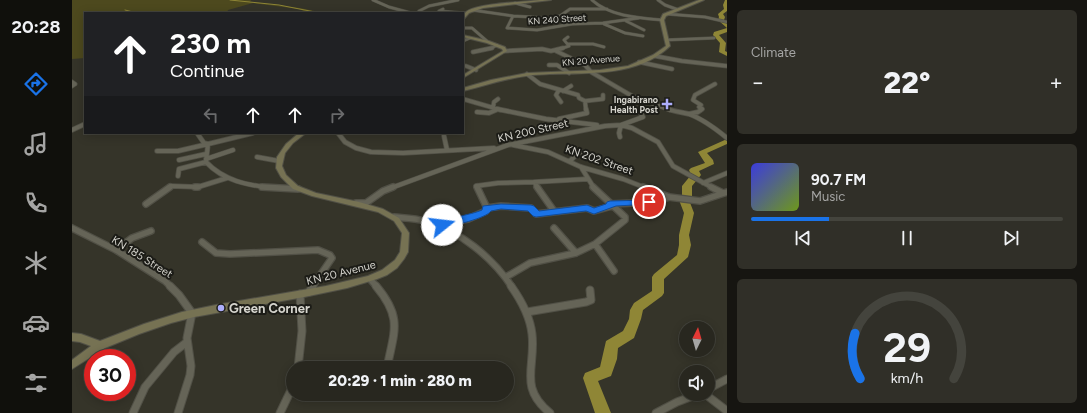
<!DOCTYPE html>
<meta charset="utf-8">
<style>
body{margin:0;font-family:Figtree,sans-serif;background:#302f28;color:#f1f3f6;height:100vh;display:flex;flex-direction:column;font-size:15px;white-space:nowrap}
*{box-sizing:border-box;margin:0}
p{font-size:13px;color:#a5a5a4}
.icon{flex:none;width:22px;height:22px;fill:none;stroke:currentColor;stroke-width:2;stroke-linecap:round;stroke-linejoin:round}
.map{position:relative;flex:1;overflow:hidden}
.drawer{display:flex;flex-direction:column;gap:10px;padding:10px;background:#161511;width:360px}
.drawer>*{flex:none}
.top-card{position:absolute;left:12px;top:12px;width:380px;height:122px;border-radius:0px;box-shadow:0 2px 10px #0003,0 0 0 1px #44443d;background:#202124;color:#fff;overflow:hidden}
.needle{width:26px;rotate:5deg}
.buttons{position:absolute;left:607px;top:321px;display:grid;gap:8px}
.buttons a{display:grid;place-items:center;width:36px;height:36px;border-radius:50%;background:#28271f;box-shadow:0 2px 10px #0003,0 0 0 1px #44443d;font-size:20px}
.speed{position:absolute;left:12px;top:349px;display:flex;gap:8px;font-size:20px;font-weight:700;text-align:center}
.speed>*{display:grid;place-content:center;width:52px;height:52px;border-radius:50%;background:#28271f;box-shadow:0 2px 10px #0003,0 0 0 1px #44443d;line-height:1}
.speed .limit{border:6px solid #d22;background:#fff;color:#111}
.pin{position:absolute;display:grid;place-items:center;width:34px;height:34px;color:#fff;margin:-17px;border:2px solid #fff;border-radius:50%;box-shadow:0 1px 4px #0007}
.me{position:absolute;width:44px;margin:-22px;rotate:74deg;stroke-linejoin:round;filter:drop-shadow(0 0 3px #0008)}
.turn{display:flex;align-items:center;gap:14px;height:84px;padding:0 20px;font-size:18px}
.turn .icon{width:52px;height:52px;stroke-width:2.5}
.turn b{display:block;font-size:28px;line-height:34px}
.lanes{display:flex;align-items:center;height:38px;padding:0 20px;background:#0003;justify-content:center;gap:20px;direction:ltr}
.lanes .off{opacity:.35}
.big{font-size:30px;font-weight:800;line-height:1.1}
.drawer .tile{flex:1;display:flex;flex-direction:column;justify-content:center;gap:6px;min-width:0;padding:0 14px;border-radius:6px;background:#302f28}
.drawer .dial{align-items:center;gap:0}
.dial svg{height:104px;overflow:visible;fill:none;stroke:#44443d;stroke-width:7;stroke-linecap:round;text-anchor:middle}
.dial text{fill:#f1f3f6;stroke:none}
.song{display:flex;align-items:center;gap:12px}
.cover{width:48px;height:48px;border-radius:6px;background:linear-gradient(135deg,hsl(240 70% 55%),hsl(80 70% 35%))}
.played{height:4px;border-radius:2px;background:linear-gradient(90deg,#1a73e8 25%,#44443d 25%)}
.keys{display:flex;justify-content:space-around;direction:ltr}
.heat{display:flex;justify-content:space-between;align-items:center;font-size:22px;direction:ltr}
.trip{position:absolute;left:214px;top:361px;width:228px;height:40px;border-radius:20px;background:#28271f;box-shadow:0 2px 10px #0003,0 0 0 1px #44443d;font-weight:800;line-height:40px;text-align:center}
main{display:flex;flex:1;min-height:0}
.tab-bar{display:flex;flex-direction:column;width:72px;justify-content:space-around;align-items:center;background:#10100c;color:#a5a5a4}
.tab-bar .icon{width:28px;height:28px}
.tab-bar .on{color:#1a73e8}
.tab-bar b{font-size:18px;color:#f1f3f6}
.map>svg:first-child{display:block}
.green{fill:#4d491e}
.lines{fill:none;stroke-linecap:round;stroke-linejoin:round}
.stream-far1{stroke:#8f8636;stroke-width:1}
.stream{stroke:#8f8636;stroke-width:1.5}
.river{fill:#8f8636;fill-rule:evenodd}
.street-far4-casing{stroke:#515046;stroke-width:3.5}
.street-far3-casing{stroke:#515046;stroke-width:5}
.street-far2-casing{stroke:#515046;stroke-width:5.5}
.street-far1-casing{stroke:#515046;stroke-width:8}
.street-casing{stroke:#515046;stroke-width:9}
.secondary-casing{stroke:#515046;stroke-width:2}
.street-far4{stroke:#656457;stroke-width:2.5}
.street-far3{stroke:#656457;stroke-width:3.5}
.street-far2{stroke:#656457;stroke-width:4}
.street-far1{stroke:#656457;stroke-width:5.5}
.street{stroke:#656457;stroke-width:7}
.secondary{fill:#767253;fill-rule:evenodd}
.route{fill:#1a73e8;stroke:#114b97}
.poi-dot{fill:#adaefb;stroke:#1c1c17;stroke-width:1.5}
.labels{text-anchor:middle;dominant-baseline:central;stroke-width:4;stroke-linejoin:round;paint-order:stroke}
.far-street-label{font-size:9px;fill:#d5d4cd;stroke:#1c1c17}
.far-poi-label{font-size:9px;font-weight:bold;fill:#d5d4cd;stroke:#1c1c17;text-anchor:end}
.street-label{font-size:11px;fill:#d5d4cd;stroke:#1c1c17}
.near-poi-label{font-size:13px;font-weight:bold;fill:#d5d4cd;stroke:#1c1c17;text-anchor:start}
</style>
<main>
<nav class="tab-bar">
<b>20:28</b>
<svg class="icon on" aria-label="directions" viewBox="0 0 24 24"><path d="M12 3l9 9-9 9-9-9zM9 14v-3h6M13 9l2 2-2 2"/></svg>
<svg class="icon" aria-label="music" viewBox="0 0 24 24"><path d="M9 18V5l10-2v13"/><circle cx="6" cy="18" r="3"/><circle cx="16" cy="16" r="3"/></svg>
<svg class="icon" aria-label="phone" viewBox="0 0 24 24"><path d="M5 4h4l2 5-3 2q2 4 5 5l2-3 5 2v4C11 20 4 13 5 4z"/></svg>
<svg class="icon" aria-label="climate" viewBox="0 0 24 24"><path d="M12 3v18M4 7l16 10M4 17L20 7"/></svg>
<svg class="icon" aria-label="car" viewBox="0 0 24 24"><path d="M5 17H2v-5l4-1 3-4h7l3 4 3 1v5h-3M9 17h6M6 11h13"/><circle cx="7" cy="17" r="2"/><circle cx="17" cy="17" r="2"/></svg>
<svg class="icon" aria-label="filters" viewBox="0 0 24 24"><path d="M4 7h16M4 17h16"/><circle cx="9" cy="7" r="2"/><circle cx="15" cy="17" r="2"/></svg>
</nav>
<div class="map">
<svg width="655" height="413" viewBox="0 0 655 413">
<rect width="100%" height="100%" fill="#353429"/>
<!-- green -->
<path class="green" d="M0 0H179L178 2 228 8 252 13H236L227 9 181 3 156 10 155 13H13V58L0 59Z"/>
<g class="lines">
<!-- stream-far1 -->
<path class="stream-far1" d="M158 0 207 5 248 13
M53 10 65 13"/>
<!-- stream -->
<path class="stream" d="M613 248 616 251"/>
<!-- river -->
<path class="river" d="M653 0H655V11L651 14 653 17 652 20 655 24V32L647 35 654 43 653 51 655 52V56L647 52 648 43 641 35 642 32 655 28 646 20 647 17 646 14 652 9 651 5Z
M655 139V144L635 153 641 160 642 164 627 171 629 175 620 186V196L617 200 622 213 617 235 619 245 616 257 592 279V293L590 296 571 310 569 319 562 338 546 348 545 359 539 376 526 381 539 413H523L511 378 513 373 528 367 534 341 551 331 557 319 558 310 562 303 580 291V277L582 274 605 255 607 245V235L612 213 607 200 610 196V186L619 175 617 170 619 168 633 163 626 152Z"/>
<defs>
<path id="street-far4" d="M301 0 317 7 339 13
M520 0C537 16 567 18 590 20
M586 0 593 5 604 9
M443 3 458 7
M371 9 367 11 391 13
M400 10 441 16 435 28 465 30 500 24 531 23 567 18
M348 13 347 11 357 6 386 0
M595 14 633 17 655 22
M441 16 477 18 488 16 498 9H535
M554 21 572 30
M532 24 553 33 571 36
M391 28H400L416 42
M594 40 642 38
M391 41 398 38
M496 44H521L532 47
M418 49 425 45
M488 49 497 46 492 40 496 37"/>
<path id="street-far3" d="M433 51 470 49 479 51 491 48
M484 51 513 65 519 72 560 96 598 110
M401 52 420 48
M583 56 610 61 655 66
M567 62 600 69
M477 65H485L497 73
M394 66 404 70
M455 74 468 84 506 95 507 98 513 101 514 110
M0 82 3 84 0 86
M487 90 484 95 489 102
M491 91 499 86
M391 99 429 110
M571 100V110
M513 101 531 99V95
M421 108 422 102 426 99
M629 110 630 109 627 107 629 105 621 100 623 95 643 84"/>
<path id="street-far2" d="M425 109 474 119 525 125
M596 109C603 112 610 112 617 114 631 119 644 129 655 138
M405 112 417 113 424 110
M617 114 626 112 630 109
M487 119 515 113 514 109
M0 130 13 124
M125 133 132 143 136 144
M181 133 136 144 134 162C152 181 175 185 200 188
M266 133 273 142 284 148 299 152 331 153 422 148
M372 136 375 150
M548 137 547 133 549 125 571 117 569 114 572 109
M441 145 476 152 509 167 551 179 574 188
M85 151H106L136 144
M185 157 207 161
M134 159 161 150
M107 160 134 154
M498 161 506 153 513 152
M509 167 522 188
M106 176 107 169 134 162
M631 183 655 173
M96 188 99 186 126 187 155 178
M319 188 436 145 533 126 549 125 560 128 586 142 601 166 641 188
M406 188 404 186 426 183 462 182
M466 188 462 182 516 179"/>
<path id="street-far1" d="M123 187H126
M190 187 226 189
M405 187 415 208
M465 187 482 211
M571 187 597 197 628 201 655 192
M639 187 651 193
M284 203H294L311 191 321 187
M74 204 98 187
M538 204 584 202 597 197
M322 217C332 218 343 218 353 221 387 230 421 258 440 287
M368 227 375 223 396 219 414 211 415 208 429 206 459 208 464 214 515 208 522 211 540 206
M0 228 44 250 93 281 99 287
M482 228 504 253
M130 242 144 253 158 254 246 250 258 255 260 258 240 287
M523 244 542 271
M44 250 60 238 79 231
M434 277 458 263 504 253 523 244 553 220V217L521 187
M298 279 305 287"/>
<path id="street" d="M98 286 107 295 120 313 115 338 119 366 118 375 106 413
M304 286C331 318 322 331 315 368
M439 286C449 300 458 316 460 334 464 367 446 387 478 413
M237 292 241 286
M455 312 514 302 519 300 518 290
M226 368 230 331 228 294
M636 389 655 379
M331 394 356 397 380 394
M633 394 655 411
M61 413 73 387 102 352 115 342
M208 413 221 386
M584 413 605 402 626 394"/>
<path id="secondary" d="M468 0H479L411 8 397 13 391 20C391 17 392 14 394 12 405 3 453 2 468 0Z
M627 0H632L594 16 592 20 598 46C567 76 519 73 478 74 470 75 462 74 454 76 432 79 412 86 391 91V88L419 80 455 73 528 70 556 66 581 55 594 46 588 20 591 14Z
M391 35 417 41 433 47 435 51 391 78V75L431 51 430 49 415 43 391 37Z
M227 133H234L221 143 213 153 210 166 214 175 226 186 244 193 287 202 311 209 327 218 337 233 336 252 332 259 325 268 315 275 305 279 275 288 232 297 122 317 99 323 67 334 33 348 0 369V360L19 346 8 342 0 341V333L9 334 28 341 72 324 110 312 144 305 254 286 296 276 310 270 323 260 328 252 330 233 322 221 306 212 240 196 221 189 209 177 204 168 205 157 214 144Z"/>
</defs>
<!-- street-far4 casing -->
<use href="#street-far4" class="street-far4-casing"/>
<!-- street-far3 casing -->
<use href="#street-far3" class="street-far3-casing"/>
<!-- street-far2 casing -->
<use href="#street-far2" class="street-far2-casing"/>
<!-- street-far1 casing -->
<use href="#street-far1" class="street-far1-casing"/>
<!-- street casing -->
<use href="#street" class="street-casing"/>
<!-- secondary casing -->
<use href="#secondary" class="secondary-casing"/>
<!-- street-far4 -->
<use href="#street-far4" class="street-far4"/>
<!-- street-far3 -->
<use href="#street-far3" class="street-far3"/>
<!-- street-far2 -->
<use href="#street-far2" class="street-far2"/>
<!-- street-far1 -->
<use href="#street-far1" class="street-far1"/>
<!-- street -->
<use href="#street" class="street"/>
<!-- secondary -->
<use href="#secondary" class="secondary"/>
</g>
<!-- route -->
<path class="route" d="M577 200 581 202 580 204 544 206 522 214 514 211 464 217 461 216 456 211 429 209 419 211C415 218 380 226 370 228L366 225C372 218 399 215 410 210L411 206 429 204 459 205 462 206 467 211 515 205 522 208 534 204 535 202 538 201Z"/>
<!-- markers -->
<g class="poi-dot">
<path d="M593 98h4v4h4v4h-4v4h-4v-4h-4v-4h4z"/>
<circle cx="149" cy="308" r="4"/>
</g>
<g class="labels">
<!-- far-street labels -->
<g class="far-street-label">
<text transform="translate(485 19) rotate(-4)">KN 240 Street</text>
<text transform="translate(519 60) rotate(-5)">KN 20 Avenue</text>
</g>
<!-- far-poi labels -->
<g class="far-poi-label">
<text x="586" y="99">Ingabirano<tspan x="586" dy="10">Health Post</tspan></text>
</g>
<!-- street labels -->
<g class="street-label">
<text transform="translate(461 131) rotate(-13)">KN 200 Street</text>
<text transform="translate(527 160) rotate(19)">KN 202 Street</text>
<text transform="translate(70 257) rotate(32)">KN 185 Street</text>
<text transform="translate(269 273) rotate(-14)">KN 20 Avenue</text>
</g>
<!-- near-poi labels -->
<g class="near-poi-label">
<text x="157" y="308">Green Corner</text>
</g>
</g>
</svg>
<div class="buttons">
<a><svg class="needle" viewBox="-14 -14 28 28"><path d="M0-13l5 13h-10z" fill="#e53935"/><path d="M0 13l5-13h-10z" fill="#a5a5a4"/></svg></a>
<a><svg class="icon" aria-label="sound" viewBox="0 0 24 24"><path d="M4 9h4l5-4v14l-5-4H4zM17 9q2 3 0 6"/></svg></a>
</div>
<div class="speed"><div class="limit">30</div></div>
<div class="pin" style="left:577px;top:202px;background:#d93025"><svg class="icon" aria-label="arrive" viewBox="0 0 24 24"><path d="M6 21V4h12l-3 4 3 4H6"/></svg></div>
<svg class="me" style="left:370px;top:225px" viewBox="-20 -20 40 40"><circle r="19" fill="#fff"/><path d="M0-13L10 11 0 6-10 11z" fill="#1a73e8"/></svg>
<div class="trip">20:29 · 1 min · 280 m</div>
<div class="top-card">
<div class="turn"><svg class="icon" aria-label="ahead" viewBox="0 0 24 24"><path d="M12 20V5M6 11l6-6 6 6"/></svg><div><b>230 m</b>Continue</div></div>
<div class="lanes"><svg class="icon off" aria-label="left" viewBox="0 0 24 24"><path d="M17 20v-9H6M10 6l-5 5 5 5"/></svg><svg class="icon" aria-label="ahead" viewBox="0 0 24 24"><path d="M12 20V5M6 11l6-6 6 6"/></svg><svg class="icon" aria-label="ahead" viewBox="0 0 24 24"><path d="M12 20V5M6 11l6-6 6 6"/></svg><svg class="icon off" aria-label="right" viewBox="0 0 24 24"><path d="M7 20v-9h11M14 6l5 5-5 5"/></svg></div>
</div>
</div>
<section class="drawer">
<div class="tile"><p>Climate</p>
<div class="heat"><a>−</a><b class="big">22°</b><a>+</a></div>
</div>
<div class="tile">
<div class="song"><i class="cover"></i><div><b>90.7 FM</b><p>Music</p></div></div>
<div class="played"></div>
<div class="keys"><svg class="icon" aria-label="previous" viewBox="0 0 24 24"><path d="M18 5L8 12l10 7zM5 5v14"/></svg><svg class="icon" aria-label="pause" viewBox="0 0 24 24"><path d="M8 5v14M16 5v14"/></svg><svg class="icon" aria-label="next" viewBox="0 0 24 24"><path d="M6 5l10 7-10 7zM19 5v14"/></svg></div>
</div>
<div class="tile dial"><svg viewBox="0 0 100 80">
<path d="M14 69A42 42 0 1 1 86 69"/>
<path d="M14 69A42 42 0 0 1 10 34" stroke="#1a73e8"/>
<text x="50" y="56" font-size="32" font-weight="700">29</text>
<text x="50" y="72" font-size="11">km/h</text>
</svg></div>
</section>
</main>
